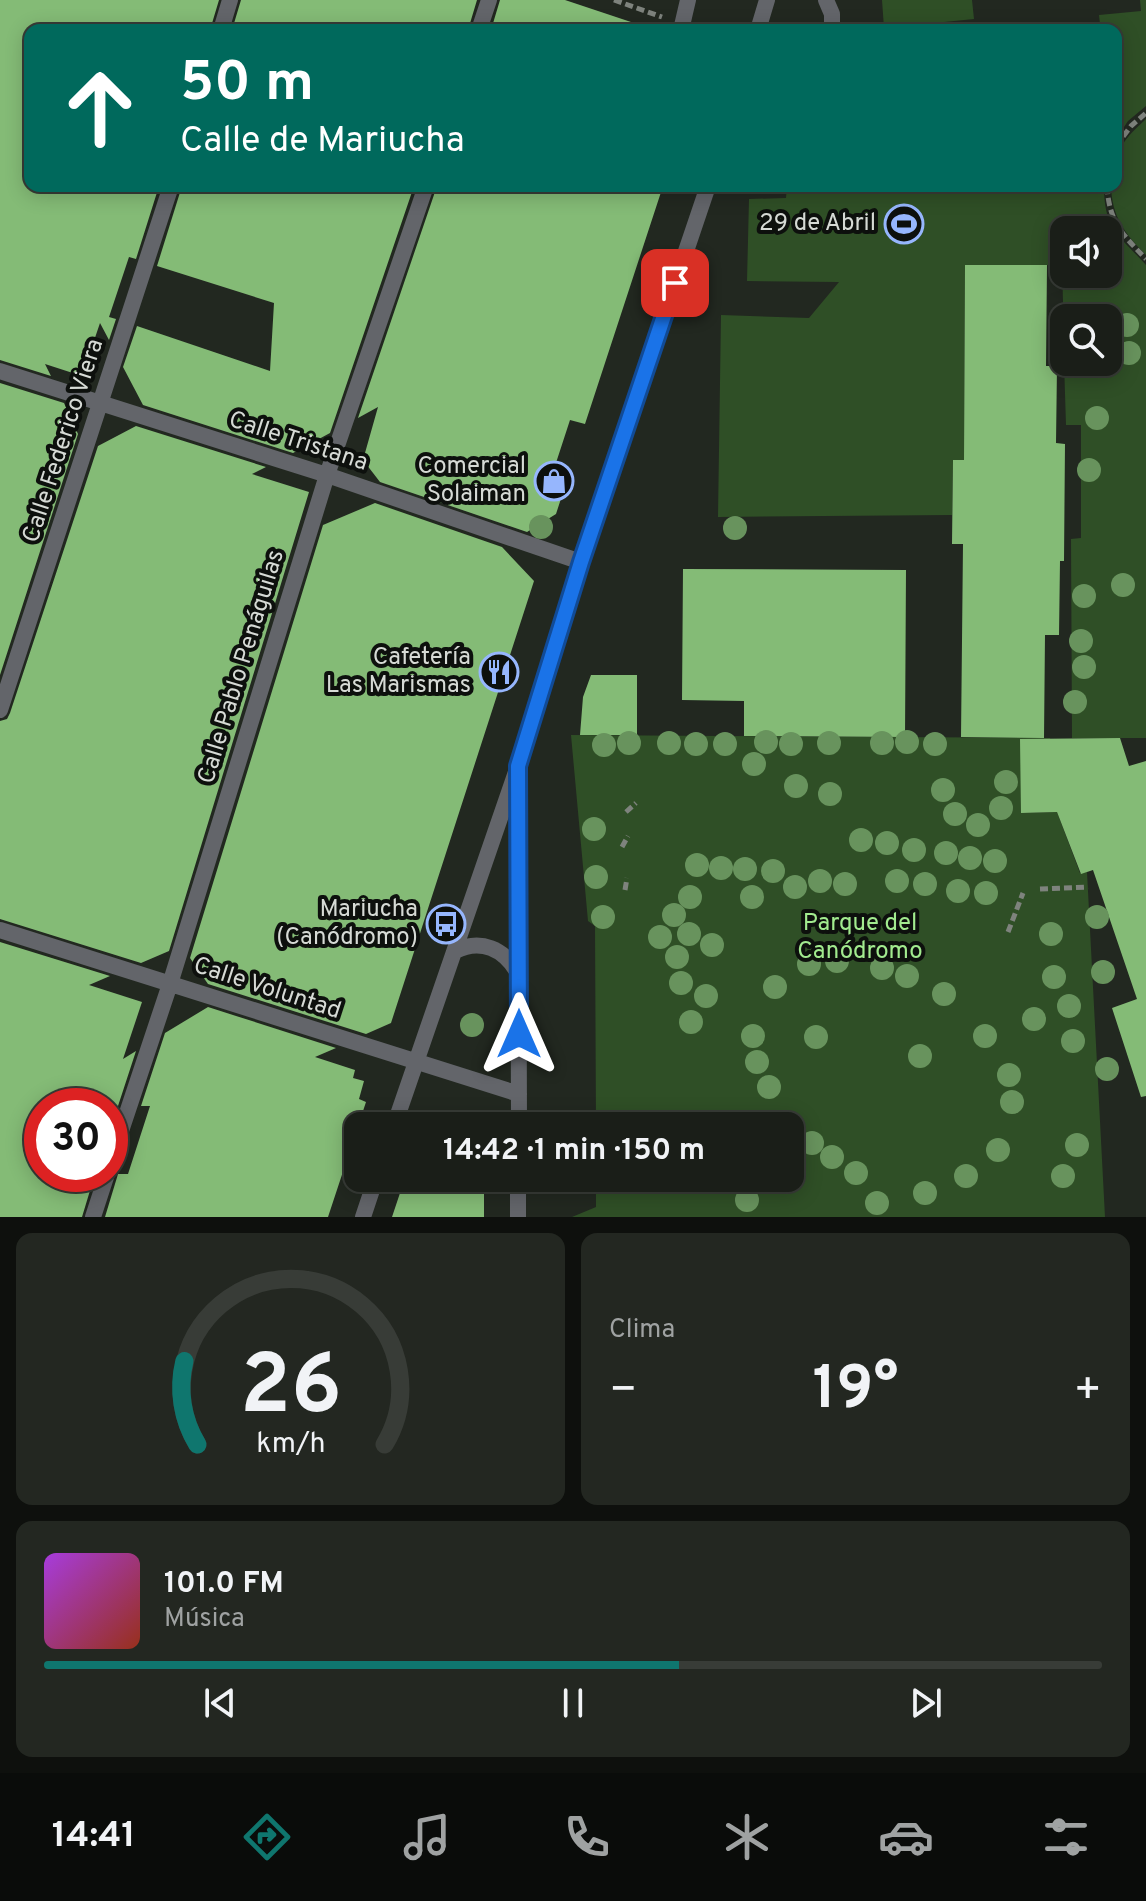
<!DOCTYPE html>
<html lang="es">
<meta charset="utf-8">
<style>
body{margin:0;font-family:Overpass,sans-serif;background:#232721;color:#f1f3f6;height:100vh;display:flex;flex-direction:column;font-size:30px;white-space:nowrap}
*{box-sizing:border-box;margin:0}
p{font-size:26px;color:#9fa2a2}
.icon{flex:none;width:44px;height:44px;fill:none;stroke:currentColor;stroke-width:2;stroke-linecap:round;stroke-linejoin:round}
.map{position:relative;height:1217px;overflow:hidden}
.side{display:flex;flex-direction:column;gap:16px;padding:16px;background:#0e100d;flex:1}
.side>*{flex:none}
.banner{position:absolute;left:24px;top:24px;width:1098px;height:168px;border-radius:16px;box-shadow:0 4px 20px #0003,0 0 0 2px #383c37;background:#00695c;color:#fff;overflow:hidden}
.buttons{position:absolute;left:1050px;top:216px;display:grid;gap:16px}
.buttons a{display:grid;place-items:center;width:72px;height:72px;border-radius:16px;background:#1a1e18;box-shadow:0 4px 20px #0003,0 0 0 2px #383c37;font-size:40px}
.speed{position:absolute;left:24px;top:1088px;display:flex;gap:16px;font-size:40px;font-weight:700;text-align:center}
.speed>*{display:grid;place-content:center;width:104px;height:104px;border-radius:50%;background:#1a1e18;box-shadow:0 4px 20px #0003,0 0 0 2px #383c37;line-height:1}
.speed .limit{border:12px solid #d22;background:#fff;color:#111}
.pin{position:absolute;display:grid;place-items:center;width:68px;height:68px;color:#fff;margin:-34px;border-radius:16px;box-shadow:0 4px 12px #0006}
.me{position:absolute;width:88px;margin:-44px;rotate:0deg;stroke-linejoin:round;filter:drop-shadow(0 0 6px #0008)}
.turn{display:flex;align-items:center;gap:28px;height:168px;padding:0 24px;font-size:36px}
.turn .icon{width:104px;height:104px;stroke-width:2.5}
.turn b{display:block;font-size:56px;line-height:68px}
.big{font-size:60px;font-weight:700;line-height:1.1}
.side .tile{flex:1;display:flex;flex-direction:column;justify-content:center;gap:12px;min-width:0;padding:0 28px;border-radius:16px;background:#232721}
.side .dial{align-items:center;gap:0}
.dial svg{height:208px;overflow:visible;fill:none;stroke:#383c37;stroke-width:7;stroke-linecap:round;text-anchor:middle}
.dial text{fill:#f1f3f6;stroke:none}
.song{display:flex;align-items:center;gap:24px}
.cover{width:96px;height:96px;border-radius:12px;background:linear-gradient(135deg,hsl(280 70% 55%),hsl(10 70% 35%))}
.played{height:8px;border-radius:4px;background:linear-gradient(90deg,#0f766e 60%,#383c37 60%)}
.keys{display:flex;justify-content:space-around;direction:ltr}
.heat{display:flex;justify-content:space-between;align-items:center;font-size:44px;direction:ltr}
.side .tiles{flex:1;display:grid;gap:16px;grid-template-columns:1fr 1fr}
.tile:last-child{grid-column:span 2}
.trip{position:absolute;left:344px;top:1112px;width:460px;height:80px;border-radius:16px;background:#1a1e18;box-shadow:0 4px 20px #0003,0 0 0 2px #383c37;font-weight:700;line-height:80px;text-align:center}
.tabs{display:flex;height:128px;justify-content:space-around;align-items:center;background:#0a0c0a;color:#9fa2a2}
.tabs .icon{width:56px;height:56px}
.tabs .on{color:#0f766e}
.tabs b{font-size:36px;color:#f1f3f6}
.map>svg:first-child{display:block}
.green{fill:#2f4f26;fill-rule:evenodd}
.building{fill:#84bb76}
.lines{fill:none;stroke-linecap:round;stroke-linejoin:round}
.path{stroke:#7e837d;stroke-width:5;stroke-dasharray:8 4;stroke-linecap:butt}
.street{stroke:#63656a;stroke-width:16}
.tree{fill:#68935d}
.route-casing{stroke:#114b97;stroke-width:20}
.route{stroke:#1a73e8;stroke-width:14}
.labels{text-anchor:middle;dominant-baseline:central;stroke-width:8;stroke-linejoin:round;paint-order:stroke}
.poi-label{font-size:24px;fill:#d6dad5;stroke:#0d100d;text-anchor:end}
.street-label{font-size:24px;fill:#d6dad5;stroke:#0d100d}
.park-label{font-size:24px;fill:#a2eb8f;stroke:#0d100d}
</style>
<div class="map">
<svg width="1146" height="1217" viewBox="0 0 1146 1217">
<rect width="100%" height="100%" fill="#222820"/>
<!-- green -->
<path class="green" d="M882 0H972L974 19 884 28Z
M1140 0H1146V106L1128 121 1116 139V30H1039L1100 24 1099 15 1141 11Z
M1146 119V255C1125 234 1112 217 1111 186H1116C1116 149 1119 144 1146 119Z
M787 186H1104C1104 230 1119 235 1146 265V738H1072L1071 539 1081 538V425H1066L1064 362H1108V318H1064V339L1062 265 965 266 964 460 953 461 952 515 718 517 721 315 809 318 839 282 747 281 749 199 786 198ZM1064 230H1108V274H1064Z
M571 735 1050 738 1066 799 1022 813 1057 812 1080 873 1087 872 1105 1217H572L596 1207V1178H790V1126H596L595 926 588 921Z"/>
<!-- building -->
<path class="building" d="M0 0H219L210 30H30V186H159L136 259 129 257 109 317 116 319 109 340 100 323 82 376 45 364 51 376 0 360Z
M241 0H477L468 30H232Z
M500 0H565L640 25 639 30H491Z
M182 186H414L330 433 293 453 143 405 123 367 137 326 270 371 274 303 157 266Z
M437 186H663L585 424 570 420 554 469 569 474 556 514 527 532 380 482 363 460 378 407 358 418Z
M965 265H1047L1046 366H1057L1056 443 1065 444 1064 561H1060L1059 635H1045L1044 738 961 737 963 544H952L953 460H964Z
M0 383 64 403 78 434 0 675Z
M136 426 266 467 252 474 309 492 169 951 141 963 0 919V721L7 719 10 713 98 446Z
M375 503 502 547 534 581 391 1023 366 1034 208 984 190 958 323 525Z
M683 569 906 570 905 737 744 736V701L682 700Z
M591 675H637V735H580L583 697Z
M1120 738 1129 766 1146 761V1096L1141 1097 1112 1008 1137 999 1093 870 1081 874 1057 812 1021 813 1020 739Z
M0 942 110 976 89 985 142 1002 123 1059 136 1051 118 1106H42V1174H95L82 1217H0Z
M208 1007 336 1048 315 1057 355 1070 353 1078 364 1081 359 1099 366 1102 328 1217H105L118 1174H128L150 1106H141L165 1033Z
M405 1178H484V1217H392Z"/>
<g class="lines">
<!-- path -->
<path class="path" d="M614 0 662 17
M1116 146 1131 126 1146 113
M1107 186C1109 222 1122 234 1146 259
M626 812 636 803
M622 847 628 836
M1040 889 1088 887
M625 890 627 878
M1008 932 1023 893"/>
<!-- street -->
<path class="street" d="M826 0 832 14V30
M221 30 230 0
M479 30 489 0
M681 30 688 0
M758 30 767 0
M0 371 327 475 581 562
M0 710 171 186
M518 780 519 1126
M0 930 519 1094
M455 951C481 938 504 949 518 973
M394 1126 518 766 581 562 708 186
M110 1164 170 984 327 475 426 186
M93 1217 107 1174
M363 1217 376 1178
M518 1217V1178"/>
</g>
<!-- trees -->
<g class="tree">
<circle cx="1127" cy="325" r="12"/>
<circle cx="1129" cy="353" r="12"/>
<circle cx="1097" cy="418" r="12"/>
<circle cx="1089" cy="470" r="12"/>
<circle cx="541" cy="527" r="12"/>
<circle cx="735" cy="528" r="12"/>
<circle cx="1123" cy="585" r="12"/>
<circle cx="1084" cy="596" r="12"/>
<circle cx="1081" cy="641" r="12"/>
<circle cx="1084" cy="667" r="12"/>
<circle cx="1075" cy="702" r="12"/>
<circle cx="766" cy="742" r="12"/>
<circle cx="907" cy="742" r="12"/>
<circle cx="629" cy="743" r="12"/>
<circle cx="669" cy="743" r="12"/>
<circle cx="829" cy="743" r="12"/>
<circle cx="882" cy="743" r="12"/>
<circle cx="696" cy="744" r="12"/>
<circle cx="725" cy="744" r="12"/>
<circle cx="791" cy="744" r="12"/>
<circle cx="935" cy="744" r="12"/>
<circle cx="604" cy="745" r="12"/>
<circle cx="754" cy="764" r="12"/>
<circle cx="1006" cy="782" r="12"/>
<circle cx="796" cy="786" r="12"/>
<circle cx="943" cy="790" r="12"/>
<circle cx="830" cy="794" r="12"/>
<circle cx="1001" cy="808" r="12"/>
<circle cx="955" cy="814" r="12"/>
<circle cx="978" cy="825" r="12"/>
<circle cx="594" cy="829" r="12"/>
<circle cx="861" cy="840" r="12"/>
<circle cx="887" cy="843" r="12"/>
<circle cx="914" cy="850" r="12"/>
<circle cx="946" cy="853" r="12"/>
<circle cx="970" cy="858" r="12"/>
<circle cx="995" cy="861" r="12"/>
<circle cx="697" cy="865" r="12"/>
<circle cx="721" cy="868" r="12"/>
<circle cx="745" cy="869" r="12"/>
<circle cx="773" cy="871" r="12"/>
<circle cx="596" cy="877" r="12"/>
<circle cx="820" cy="881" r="12"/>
<circle cx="897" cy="881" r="12"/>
<circle cx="845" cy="884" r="12"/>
<circle cx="925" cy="884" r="12"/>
<circle cx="795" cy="887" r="12"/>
<circle cx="958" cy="891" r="12"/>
<circle cx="986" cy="893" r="12"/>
<circle cx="690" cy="897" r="12"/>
<circle cx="752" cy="897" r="12"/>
<circle cx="674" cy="915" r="12"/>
<circle cx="603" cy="917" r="12"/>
<circle cx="1097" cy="917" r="12"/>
<circle cx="689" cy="934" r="12"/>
<circle cx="1051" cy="934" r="12"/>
<circle cx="660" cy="937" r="12"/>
<circle cx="712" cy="945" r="12"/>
<circle cx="677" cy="957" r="12"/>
<circle cx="837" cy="961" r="12"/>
<circle cx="809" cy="964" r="12"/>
<circle cx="882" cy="968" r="12"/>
<circle cx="1103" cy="972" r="12"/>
<circle cx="907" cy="976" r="12"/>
<circle cx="1054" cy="977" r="12"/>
<circle cx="681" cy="983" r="12"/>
<circle cx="775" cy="987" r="12"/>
<circle cx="944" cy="994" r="12"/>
<circle cx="706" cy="996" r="12"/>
<circle cx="1069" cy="1006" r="12"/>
<circle cx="1034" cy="1019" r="12"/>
<circle cx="691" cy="1022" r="12"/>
<circle cx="472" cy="1025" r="12"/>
<circle cx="753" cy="1036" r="12"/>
<circle cx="985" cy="1036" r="12"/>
<circle cx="816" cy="1037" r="12"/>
<circle cx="1073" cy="1041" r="12"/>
<circle cx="920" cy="1056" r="12"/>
<circle cx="757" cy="1062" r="12"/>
<circle cx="1107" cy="1069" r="12"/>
<circle cx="1009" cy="1075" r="12"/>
<circle cx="769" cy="1087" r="12"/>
<circle cx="1012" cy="1102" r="12"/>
<circle cx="812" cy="1143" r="12"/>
<circle cx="1077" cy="1145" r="12"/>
<circle cx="998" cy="1150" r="12"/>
<circle cx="832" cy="1157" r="12"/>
<circle cx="856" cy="1173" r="12"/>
<circle cx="966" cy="1176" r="12"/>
<circle cx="1063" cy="1176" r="12"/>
<circle cx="925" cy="1193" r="12"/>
<circle cx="747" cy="1200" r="12"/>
<circle cx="877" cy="1203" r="12"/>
</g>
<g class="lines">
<defs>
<path id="route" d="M519 1034 518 766 581 562 675 283"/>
</defs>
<!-- route casing -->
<use href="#route" class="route-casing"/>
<!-- route -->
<use href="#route" class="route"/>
</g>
<!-- icons -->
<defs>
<symbol id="stadium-ring" viewBox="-11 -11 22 22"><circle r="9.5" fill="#0d100d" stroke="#96b6fd" stroke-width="1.5"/><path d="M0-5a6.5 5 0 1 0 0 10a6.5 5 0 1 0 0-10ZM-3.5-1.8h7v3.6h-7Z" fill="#96b6fd"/></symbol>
<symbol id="shop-ring" viewBox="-11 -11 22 22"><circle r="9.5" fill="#0d100d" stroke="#96b6fd" stroke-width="1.5"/><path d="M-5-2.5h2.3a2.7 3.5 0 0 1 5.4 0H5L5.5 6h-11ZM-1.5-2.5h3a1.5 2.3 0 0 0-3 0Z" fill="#96b6fd"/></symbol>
<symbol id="restaurant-ring" viewBox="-11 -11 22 22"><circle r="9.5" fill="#0d100d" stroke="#96b6fd" stroke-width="1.5"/><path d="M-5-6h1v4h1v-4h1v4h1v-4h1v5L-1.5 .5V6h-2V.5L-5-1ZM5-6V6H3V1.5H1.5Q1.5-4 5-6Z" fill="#96b6fd"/></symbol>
<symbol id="bus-ring" viewBox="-11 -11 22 22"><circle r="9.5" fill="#0d100d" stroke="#96b6fd" stroke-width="1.5"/><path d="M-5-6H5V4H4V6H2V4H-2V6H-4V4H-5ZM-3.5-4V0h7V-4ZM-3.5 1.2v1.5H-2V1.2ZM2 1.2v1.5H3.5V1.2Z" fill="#96b6fd"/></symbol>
</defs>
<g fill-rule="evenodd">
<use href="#stadium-ring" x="882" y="202" width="44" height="44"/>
<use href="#shop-ring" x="532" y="459" width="44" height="44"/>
<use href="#restaurant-ring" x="477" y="650" width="44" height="44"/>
<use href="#bus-ring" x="424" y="902" width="44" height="44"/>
</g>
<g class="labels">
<!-- poi labels -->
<g class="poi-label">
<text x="876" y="224">29 de Abril</text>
<text x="526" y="467">Comercial<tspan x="526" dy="28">Solaiman</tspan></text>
<text x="471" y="658">Cafetería<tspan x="471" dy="28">Las Marismas</tspan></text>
<text x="418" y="910">Mariucha<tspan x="418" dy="28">(Canódromo)</tspan></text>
</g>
<!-- street labels -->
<g class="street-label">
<text transform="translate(64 441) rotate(-72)">Calle Federico Viera</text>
<text transform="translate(298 442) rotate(18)">Calle Tristana</text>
<text transform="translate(242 667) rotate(-73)">Calle Pablo Penáguilas</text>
<text transform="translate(267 989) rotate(18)">Calle Voluntad</text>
</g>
<!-- park labels -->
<g class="park-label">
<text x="860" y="924">Parque del<tspan x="860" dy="28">Canódromo</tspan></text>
</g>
</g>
</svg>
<div class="buttons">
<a><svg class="icon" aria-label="sound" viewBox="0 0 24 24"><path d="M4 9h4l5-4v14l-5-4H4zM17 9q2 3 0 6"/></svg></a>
<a><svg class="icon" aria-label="search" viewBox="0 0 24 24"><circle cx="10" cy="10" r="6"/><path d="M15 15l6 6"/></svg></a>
</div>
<div class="speed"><div class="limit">30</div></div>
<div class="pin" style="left:675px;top:283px;background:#d93025"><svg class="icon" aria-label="arrive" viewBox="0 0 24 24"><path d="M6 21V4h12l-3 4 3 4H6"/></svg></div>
<svg class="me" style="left:519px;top:1034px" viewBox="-20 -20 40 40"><path d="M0-17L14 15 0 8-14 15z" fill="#1a73e8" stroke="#fff" stroke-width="4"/></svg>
<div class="trip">14:42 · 1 min · 150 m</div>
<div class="banner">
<div class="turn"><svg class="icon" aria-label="ahead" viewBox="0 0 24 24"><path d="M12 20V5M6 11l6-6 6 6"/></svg><div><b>50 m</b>Calle de Mariucha</div></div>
</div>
</div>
<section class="side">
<div class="tiles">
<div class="tile dial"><svg viewBox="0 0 100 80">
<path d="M14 69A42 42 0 1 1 86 69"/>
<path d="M14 69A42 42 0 0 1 9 37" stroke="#0f766e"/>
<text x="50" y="56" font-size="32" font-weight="700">26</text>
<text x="50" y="72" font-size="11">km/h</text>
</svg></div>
<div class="tile"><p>Clima</p>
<div class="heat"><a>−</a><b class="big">19°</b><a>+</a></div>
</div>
<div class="tile">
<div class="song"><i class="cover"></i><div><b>101.0 FM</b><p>Música</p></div></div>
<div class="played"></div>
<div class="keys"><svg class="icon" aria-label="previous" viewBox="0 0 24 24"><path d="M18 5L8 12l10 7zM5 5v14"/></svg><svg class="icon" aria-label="pause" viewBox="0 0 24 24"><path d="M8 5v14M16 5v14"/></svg><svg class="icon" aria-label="next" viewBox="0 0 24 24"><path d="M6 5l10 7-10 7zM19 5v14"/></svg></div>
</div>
</div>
</section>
<nav class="tabs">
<b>14:41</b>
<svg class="icon on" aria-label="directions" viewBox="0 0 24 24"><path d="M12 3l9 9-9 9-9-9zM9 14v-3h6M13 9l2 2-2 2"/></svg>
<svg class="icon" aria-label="music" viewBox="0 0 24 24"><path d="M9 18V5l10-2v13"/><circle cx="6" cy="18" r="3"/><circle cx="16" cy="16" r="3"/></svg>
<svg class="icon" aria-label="phone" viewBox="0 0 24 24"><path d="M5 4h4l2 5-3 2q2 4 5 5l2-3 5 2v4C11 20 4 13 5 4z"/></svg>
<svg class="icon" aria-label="climate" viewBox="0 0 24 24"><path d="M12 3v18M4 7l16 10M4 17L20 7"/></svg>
<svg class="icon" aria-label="car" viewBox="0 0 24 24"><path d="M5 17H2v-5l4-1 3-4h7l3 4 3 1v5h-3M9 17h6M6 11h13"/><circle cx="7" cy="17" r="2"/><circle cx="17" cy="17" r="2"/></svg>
<svg class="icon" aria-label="filters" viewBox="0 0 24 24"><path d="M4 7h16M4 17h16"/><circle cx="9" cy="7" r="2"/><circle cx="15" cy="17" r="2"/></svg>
</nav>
